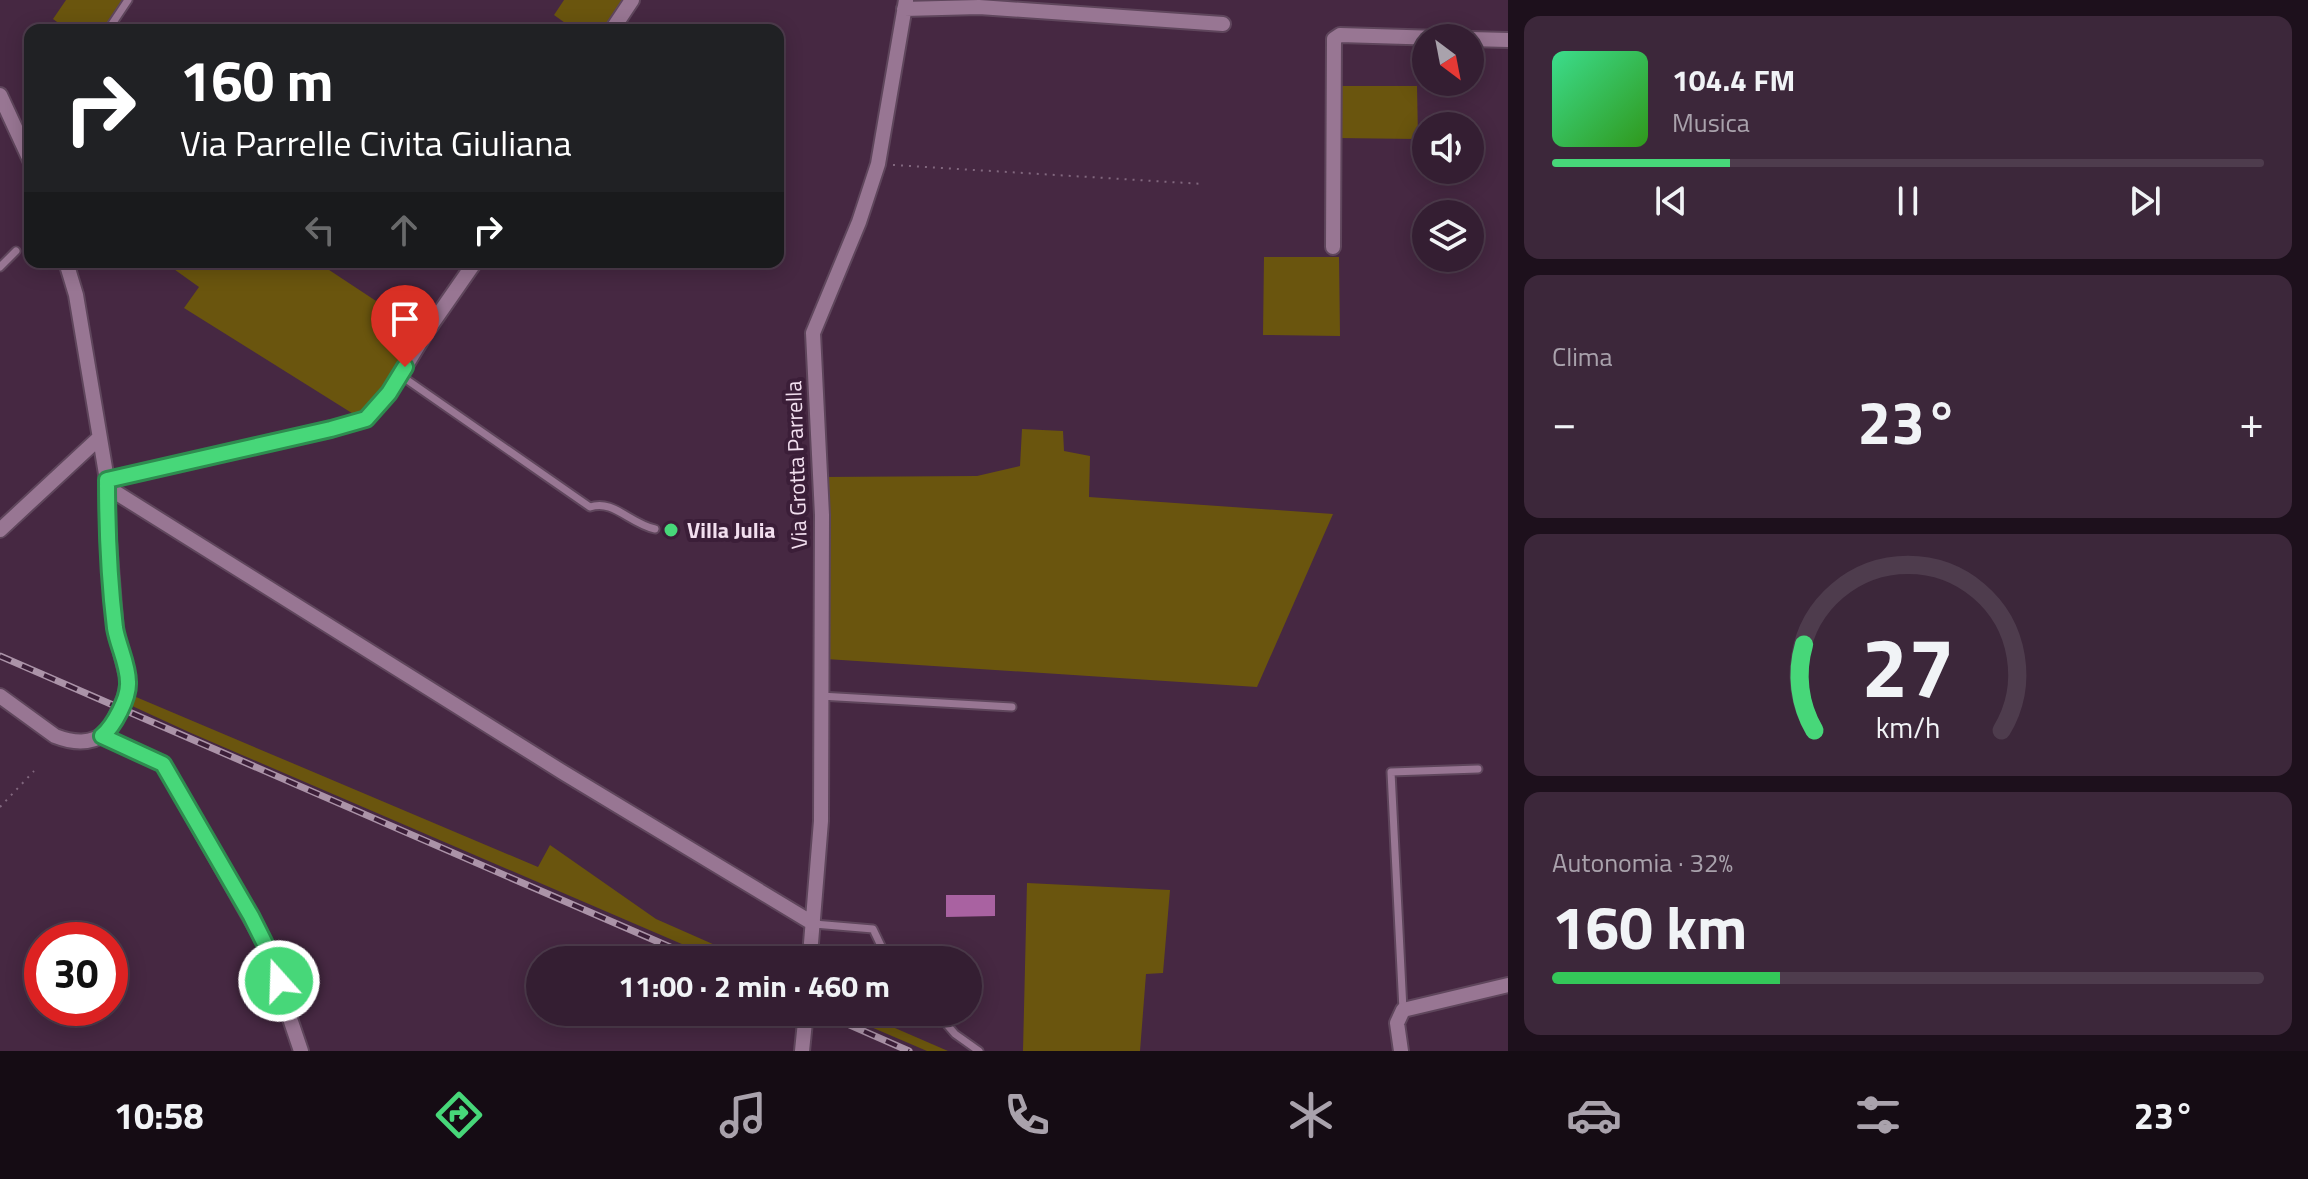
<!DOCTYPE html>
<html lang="it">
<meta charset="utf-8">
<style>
body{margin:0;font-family:"Titillium Web",sans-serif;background:#3c273a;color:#f1f3f6;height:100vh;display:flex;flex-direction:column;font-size:30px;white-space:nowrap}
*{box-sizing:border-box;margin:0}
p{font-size:26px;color:#a9a2ac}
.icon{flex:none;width:44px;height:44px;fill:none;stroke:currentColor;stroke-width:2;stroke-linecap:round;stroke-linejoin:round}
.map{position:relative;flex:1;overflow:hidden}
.drawer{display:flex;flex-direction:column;gap:16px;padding:16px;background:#1d101c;width:800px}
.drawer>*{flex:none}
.guide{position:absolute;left:24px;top:24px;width:760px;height:244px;border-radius:16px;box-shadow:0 4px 20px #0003,0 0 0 2px #4e3c4d;background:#202124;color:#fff;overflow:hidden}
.needle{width:52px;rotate:148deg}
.controls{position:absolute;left:1412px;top:24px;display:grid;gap:16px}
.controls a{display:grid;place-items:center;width:72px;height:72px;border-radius:50%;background:#341e32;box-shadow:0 4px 20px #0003,0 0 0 2px #4e3c4d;font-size:40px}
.speed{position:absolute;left:24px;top:922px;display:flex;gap:16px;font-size:40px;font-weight:700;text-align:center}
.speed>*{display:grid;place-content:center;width:104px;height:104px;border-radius:50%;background:#341e32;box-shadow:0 4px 20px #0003,0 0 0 2px #4e3c4d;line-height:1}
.speed .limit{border:12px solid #d22;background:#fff;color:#111}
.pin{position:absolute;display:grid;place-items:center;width:68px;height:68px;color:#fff;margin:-82px -34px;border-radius:50% 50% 50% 0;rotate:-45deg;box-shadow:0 0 8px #0007}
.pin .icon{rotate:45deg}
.me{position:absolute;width:88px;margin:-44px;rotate:340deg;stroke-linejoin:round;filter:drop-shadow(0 0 6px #0008)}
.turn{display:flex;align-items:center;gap:28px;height:168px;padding:0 24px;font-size:36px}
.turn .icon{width:104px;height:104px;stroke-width:2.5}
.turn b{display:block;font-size:56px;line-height:68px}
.lanes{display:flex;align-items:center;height:76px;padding:0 24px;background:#0003;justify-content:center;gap:40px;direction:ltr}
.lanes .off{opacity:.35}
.big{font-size:60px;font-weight:700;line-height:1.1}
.drawer .tile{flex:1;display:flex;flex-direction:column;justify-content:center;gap:12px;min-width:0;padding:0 28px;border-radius:16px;background:#3c273a}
.drawer .dial{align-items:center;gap:0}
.dial svg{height:208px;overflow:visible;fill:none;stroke:#4e3c4d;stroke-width:7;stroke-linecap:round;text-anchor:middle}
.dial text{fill:#f1f3f6;stroke:none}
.song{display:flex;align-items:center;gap:24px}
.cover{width:96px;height:96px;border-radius:12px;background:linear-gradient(135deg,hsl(150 70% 55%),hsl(110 70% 35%))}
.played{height:8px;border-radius:4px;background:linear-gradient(90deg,#47d779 25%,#4e3c4d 25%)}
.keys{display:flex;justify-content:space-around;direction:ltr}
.heat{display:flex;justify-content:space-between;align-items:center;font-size:44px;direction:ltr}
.charge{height:12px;border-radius:6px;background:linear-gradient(90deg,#34c759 32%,#4e3c4d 0)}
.trip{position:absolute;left:526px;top:946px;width:456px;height:80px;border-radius:40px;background:#341e32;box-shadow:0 4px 20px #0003,0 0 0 2px #4e3c4d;font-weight:700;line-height:80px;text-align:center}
.tabs{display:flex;height:128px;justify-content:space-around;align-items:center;background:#150c14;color:#a9a2ac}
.tabs .icon{width:56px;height:56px}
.tabs .selected{color:#47d779}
.tabs b{font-size:36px;color:#f1f3f6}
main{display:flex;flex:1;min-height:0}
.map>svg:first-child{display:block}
.green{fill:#6a550e}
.water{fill:#a962a1}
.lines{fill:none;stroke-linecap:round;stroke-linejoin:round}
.service-casing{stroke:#5f465c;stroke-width:11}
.minor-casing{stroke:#5f465c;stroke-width:18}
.path{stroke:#81677e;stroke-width:2;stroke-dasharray:2 6;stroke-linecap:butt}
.service{stroke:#987693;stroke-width:7}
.minor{stroke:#987693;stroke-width:14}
.rail-casing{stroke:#ab93a8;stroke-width:7}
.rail{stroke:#3b1e38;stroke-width:4;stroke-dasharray:12;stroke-linecap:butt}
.minor-bridge-casing{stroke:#5f465c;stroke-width:18;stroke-linecap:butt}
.minor-bridge{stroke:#987693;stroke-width:14}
.route-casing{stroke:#2e8c4f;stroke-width:20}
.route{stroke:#47d779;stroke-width:14}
.poi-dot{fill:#47d779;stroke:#3b1e38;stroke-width:3}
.labels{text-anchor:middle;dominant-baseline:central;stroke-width:8;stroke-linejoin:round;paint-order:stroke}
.street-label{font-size:22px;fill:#f2dfef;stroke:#3b1e38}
.poi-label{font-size:22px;font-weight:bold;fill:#f2dfef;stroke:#3b1e38;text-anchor:start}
</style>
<main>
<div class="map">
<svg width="1508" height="1051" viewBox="0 0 1508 1051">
<rect width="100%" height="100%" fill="#462842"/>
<!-- green -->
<path class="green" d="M66 0H122L103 30H68L53 19Z
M564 0H625L606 30H575L554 15Z
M1338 86H1417L1418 139 1338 138Z
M1264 257H1339L1340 336 1263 335Z
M164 262H317L417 328 406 345 409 348C395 372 380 400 355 415L184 308 199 287Z
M1022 429 1063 431 1064 451 1090 456 1089 497 1333 514 1257 687 826 659 824 477 977 476 1020 466Z
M136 697 538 867 550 845 656 919 749 960H719L191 733 130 705Z
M1027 883 1170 890 1163 973 1146 974 1140 1051H1023Z
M836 1012H858L948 1051H927Z"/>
<!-- water -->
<path class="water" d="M946 895H995V916L946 917Z"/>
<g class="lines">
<defs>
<path id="service" d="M108 30 128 0
M0 267 16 251
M400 375 590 507C613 499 629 523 655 529
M820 696 1012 707
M814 924 873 929 883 950 892 960
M1403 1010 1391 772 1478 769
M936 1012 955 1034 979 1051"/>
<path id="minor" d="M904 9 979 7 1223 24
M612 30 632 0
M1470 39 1508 40
M0 95 30 160
M1333 247 1334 39 1340 35 1440 38
M66 262 76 295 107 480V515L116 632 128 681 125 697
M107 480 331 429 366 419 389 393 427 331 475 262
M107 487 564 773 814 924
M0 530 98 439
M0 696 55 736C73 743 91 745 107 732
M102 736 163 764 264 942 301 1051
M811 943 821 821 822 515 813 333 859 222 878 164 906 0
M802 1051 806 1012
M1401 1051 1397 1023 1403 1010 1508 985"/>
</defs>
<!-- service casing -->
<use href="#service" class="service-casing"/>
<!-- minor casing -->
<use href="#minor" class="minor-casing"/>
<!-- path -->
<path class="path" d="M893 165 1203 184
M0 807 34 771"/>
<!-- service -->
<use href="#service" class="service"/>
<!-- minor -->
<use href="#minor" class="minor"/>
<defs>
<path id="rail" d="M0 656 700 960
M820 1012 909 1051"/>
</defs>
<!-- rail casing -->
<use href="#rail" class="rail-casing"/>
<!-- rail -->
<use href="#rail" class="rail"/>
<defs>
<path id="minor-bridge" d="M112 725 125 697"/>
</defs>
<!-- minor-bridge casing -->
<use href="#minor-bridge" class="minor-bridge-casing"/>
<!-- minor-bridge -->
<use href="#minor-bridge" class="minor-bridge"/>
</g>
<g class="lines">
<defs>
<path id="route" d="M279 981 272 958 251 916 163 764 102 736C114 726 129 698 128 682 128 664 118 646 115 628 109 579 107 529 107 480L331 429 366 419 389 393 405 367"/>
</defs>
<!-- route casing -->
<use href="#route" class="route-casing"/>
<!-- route -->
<use href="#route" class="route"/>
</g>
<!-- markers -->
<circle class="poi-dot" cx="671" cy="530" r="8"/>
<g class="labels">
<!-- street labels -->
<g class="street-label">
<text transform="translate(796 465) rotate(-92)">Via Grotta Parrella</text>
</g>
<!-- poi labels -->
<g class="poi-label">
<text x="687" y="530">Villa Julia</text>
</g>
</g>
</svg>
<div class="controls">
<a><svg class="needle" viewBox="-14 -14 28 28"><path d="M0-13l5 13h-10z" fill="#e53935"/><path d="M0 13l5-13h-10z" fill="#a9a2ac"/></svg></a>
<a><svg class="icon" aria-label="sound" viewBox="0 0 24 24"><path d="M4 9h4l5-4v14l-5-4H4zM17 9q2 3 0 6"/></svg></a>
<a><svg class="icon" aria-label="layers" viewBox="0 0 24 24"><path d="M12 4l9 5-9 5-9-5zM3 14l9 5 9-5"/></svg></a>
</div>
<div class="speed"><div class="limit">30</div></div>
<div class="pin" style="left:405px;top:367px;background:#d93025"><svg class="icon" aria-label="arrive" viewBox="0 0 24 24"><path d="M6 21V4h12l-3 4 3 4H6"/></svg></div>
<svg class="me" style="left:279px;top:981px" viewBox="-20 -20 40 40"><circle r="17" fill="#47d779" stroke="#fff" stroke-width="3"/><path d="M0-11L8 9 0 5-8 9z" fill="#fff"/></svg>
<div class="trip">11:00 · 2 min · 460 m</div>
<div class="guide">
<div class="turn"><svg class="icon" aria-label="right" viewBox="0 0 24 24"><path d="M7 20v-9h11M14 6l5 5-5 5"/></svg><div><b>160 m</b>Via Parrelle Civita Giuliana</div></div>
<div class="lanes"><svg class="icon off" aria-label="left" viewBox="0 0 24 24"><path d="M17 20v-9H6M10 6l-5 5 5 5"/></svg><svg class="icon off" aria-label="ahead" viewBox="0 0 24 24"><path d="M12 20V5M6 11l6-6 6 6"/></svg><svg class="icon" aria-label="right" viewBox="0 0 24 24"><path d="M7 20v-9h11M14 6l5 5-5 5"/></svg></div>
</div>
</div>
<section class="drawer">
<div class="tile">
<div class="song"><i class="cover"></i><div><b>104.4 FM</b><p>Musica</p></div></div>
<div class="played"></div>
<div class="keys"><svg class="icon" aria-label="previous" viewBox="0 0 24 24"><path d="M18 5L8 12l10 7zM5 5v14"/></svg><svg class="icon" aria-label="pause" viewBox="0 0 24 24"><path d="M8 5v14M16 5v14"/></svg><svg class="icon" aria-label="next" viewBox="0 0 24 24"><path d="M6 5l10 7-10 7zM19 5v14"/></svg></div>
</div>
<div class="tile"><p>Clima</p>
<div class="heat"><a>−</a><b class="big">23°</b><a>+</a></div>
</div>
<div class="tile dial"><svg viewBox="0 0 100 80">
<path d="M14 69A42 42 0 1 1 86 69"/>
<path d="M14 69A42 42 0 0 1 10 36" stroke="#47d779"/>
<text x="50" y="56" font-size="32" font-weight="700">27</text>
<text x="50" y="72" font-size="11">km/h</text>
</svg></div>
<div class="tile"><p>Autonomia · 32%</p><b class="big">160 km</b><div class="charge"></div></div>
</section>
</main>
<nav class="tabs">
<b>10:58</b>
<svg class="icon selected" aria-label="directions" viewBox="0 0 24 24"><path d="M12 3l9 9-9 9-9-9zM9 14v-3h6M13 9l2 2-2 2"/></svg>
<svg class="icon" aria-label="music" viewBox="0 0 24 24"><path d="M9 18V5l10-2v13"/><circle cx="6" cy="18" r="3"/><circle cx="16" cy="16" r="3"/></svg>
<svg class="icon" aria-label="phone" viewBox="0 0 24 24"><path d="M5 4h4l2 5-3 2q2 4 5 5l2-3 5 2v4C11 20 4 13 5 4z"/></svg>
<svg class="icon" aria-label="climate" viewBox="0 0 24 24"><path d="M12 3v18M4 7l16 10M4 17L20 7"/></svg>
<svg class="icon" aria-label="car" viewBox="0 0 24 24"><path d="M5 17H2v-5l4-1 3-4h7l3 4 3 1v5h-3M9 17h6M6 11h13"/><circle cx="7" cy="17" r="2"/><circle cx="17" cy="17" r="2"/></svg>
<svg class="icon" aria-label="filters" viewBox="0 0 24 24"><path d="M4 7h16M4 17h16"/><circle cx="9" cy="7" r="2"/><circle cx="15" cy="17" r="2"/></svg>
<b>23°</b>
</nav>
